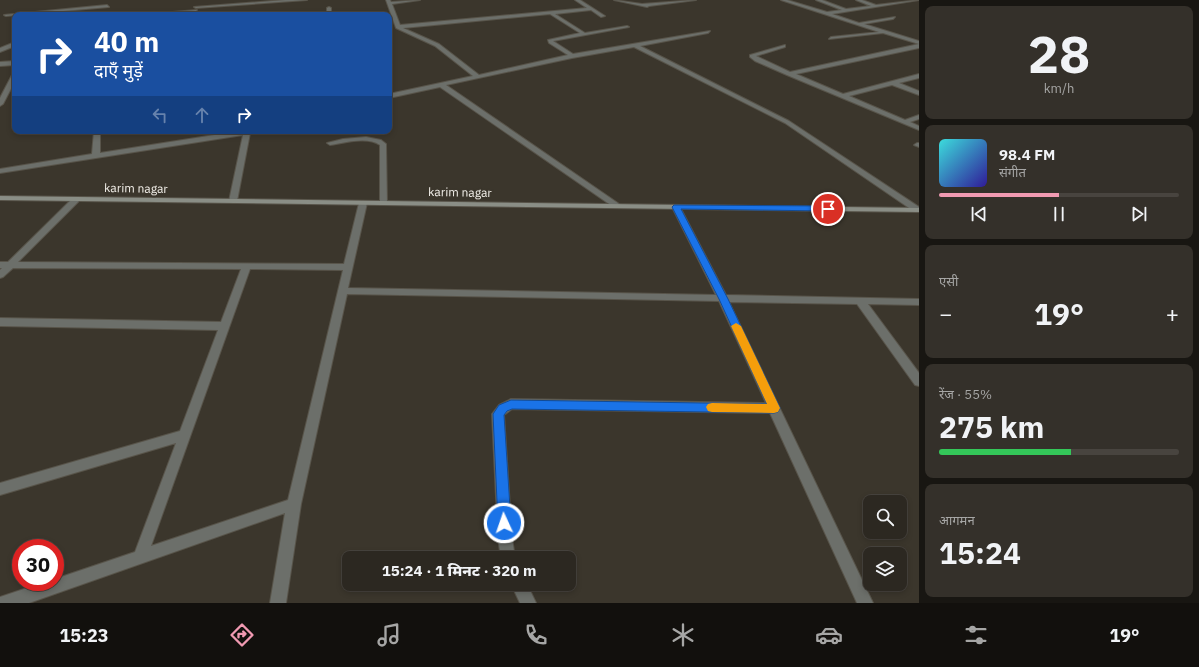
<!DOCTYPE html>
<html lang="hi">
<meta charset="utf-8">
<style>
body{margin:0;font-family:"IBM Plex Sans","Noto Sans Devanagari",sans-serif;background:#34302a;color:#f1f3f6;height:100vh;display:flex;flex-direction:column;font-size:15px;white-space:nowrap}
*{box-sizing:border-box;margin:0}
p{font-size:13px;color:#a6a6a5}
.icon{flex:none;width:22px;height:22px;fill:none;stroke:currentColor;stroke-width:2;stroke-linecap:round;stroke-linejoin:round}
.map{position:relative;flex:1;overflow:hidden}
.drawer{display:flex;flex-direction:column;gap:6px;padding:6px;background:#181612;width:280px}
.drawer>*{flex:none}
.hud{position:absolute;left:12px;top:12px;width:380px;height:122px;border-radius:8px;box-shadow:0 2px 6px #0003,0 0 0 1px #48443f;background:#1a4fa0;color:#fff;overflow:hidden}
.controls{position:absolute;left:863px;top:495px;display:grid;gap:8px}
.controls a{display:grid;place-items:center;width:44px;height:44px;border-radius:8px;background:#2c2821;box-shadow:0 2px 6px #0003,0 0 0 1px #48443f;font-size:20px}
.speed{position:absolute;left:12px;top:539px;display:flex;gap:8px;font-size:20px;font-weight:700;text-align:center}
.speed>*{display:grid;place-content:center;width:52px;height:52px;border-radius:50%;background:#2c2821;box-shadow:0 2px 6px #0003,0 0 0 1px #48443f;line-height:1}
.speed .limit{border:6px solid #d22;background:#fff;color:#111}
.pin{position:absolute;display:grid;place-items:center;width:34px;height:34px;color:#fff;margin:-17px;border:2px solid #fff;border-radius:50%;box-shadow:0 1px 4px #0007}
.me{position:absolute;width:44px;margin:-22px;rotate:357deg;stroke-linejoin:round;filter:drop-shadow(0 0 3px #0008)}
.turn{display:flex;align-items:center;gap:14px;height:84px;padding:0 16px;font-size:18px}
.turn .icon{width:52px;height:52px;stroke-width:2.5}
.turn b{display:block;font-size:28px;line-height:34px}
.lanes{display:flex;align-items:center;height:38px;padding:0 16px;background:#0003;justify-content:center;gap:20px;direction:ltr}
.lanes .off{opacity:.35}
.big{font-size:30px;font-weight:800;line-height:1.1}
.drawer .card{flex:1;display:flex;flex-direction:column;justify-content:center;gap:6px;min-width:0;padding:0 14px;border-radius:8px;background:#34302a}
.drawer .dial{align-items:center;gap:0}
.dial b{font-size:52px;line-height:1}
.song{display:flex;align-items:center;gap:12px}
.cover{width:48px;height:48px;border-radius:6px;background:linear-gradient(135deg,hsl(180 70% 55%),hsl(250 70% 35%))}
.played{height:4px;border-radius:2px;background:linear-gradient(90deg,#f19ab2 50%,#48443f 50%)}
.keys{display:flex;justify-content:space-around;direction:ltr}
.heat{display:flex;justify-content:space-between;align-items:center;font-size:22px;direction:ltr}
.charge{height:6px;border-radius:3px;background:linear-gradient(90deg,#34c759 55%,#48443f 0)}
.trip{position:absolute;left:342px;top:551px;width:234px;height:40px;border-radius:8px;background:#2c2821;box-shadow:0 2px 6px #0003,0 0 0 1px #48443f;font-weight:800;line-height:40px;text-align:center}
.tabs{display:flex;height:64px;justify-content:space-around;align-items:center;background:#12100d;color:#a6a6a5}
.tabs .icon{width:28px;height:28px}
.tabs .on{color:#f19ab2}
.tabs b{font-size:18px;color:#f1f3f6}
main{display:flex;flex:1;min-height:0}
.map>svg:first-child{display:block}
.lines{fill:none;stroke-linecap:round;stroke-linejoin:round}
.street-casing{stroke:#58544a;stroke-width:2}
.secondary-casing{stroke:#58544a;stroke-width:2}
.street{fill:#6c6f6a;fill-rule:evenodd}
.secondary{fill:#8a8e86;fill-rule:evenodd}
.route{fill:#1a73e8;stroke:#114b97}
.slow{fill:#f59e0b}
.labels{text-anchor:middle;dominant-baseline:central;stroke-width:4;stroke-linejoin:round;paint-order:stroke}
.street-label{font-size:12px;fill:#f2efe9;stroke:#3b362c}
</style>
<main>
<div class="map">
<svg width="919" height="603" viewBox="0 0 919 603">
<rect width="100%" height="100%" fill="#3b362c"/>
<g class="lines">
<defs>
<path id="street" d="M285 0H307L196 8 194 7Z
M386 0H390L391 2 420 0 392 4 400 25 587 8 575 0H580L605 16 601 17 591 10 555 14 585 33 627 26 629 27 553 41 573 54 710 31 708 33 640 46 789 121 919 207V212H915L785 123 634 47 572 58 446 85 622 206 621 208H615L440 87 389 98V94L473 76 435 46 396 28ZM550 14 580 33 548 40 549 43 568 55 479 75 439 44 403 28Z
M614 0 642 4 696 0 649 6 647 7Z
M781 0H787L827 12 842 10 816 0H822L846 9 871 6 856 0H862L876 5 919 0 832 14 859 23 895 17 893 19 864 24 919 41V48L796 74 843 94 919 74V78L899 83 919 91V95L892 85 849 96 905 120 919 115V119L910 122 919 126V130L787 75 755 61 750 57V55L785 45V47L756 56 790 72 919 44 883 33 829 39 831 37 879 32Z
M107 5 109 7 6 16 4 15Z
M329 7 331 8V15H327V8Z
M197 10 195 12 155 15 148 14Z
M15 42V46L0 52V48Z
M15 61V65L0 66V62Z
M15 73V81L3 104 0 106V98L12 75Z
M94 131H100V153L240 131H256L250 133 237 201 233 203 229 201 243 135 0 173V169L92 154Z
M366 137 381 140 386 144 387 205H381L380 203V145C367 136 344 143 330 145L327 143 343 139Z
M917 143H919V147L914 145Z
M74 197H77L81 199 18 262 344 264 359 203 363 201 367 203 348 288 716 295 672 207 676 205 680 207 726 295 919 299V305L868 304 919 373V386L915 385 857 304 729 302 873 603H857L770 413 512 409 504 415 512 538 515 558H501L498 538 492 414 499 405 511 399 766 403 719 301 347 294 301 504 286 603H270L285 513 29 603H0V597L45 582H55V579L135 552 176 443 0 495V483L180 431 218 330 0 326V318L221 322 241 269 13 268 3 277 0 278V270L2 268H0V262H8ZM250 269 343 270 288 500 151 546Z
M511 584H527L536 603H520Z"/>
<path id="secondary" d="M0 196 919 208V212L0 200Z"/>
</defs>
<!-- street casing -->
<use href="#street" class="street-casing"/>
<!-- secondary casing -->
<use href="#secondary" class="secondary-casing"/>
<!-- street -->
<use href="#street" class="street"/>
<!-- secondary -->
<use href="#secondary" class="secondary"/>
</g>
<!-- route -->
<path class="route" d="M674 205 828 206 831 209 828 211 681 209 728 299 780 408 778 412 774 413 512 409 507 411 504 415 511 523 509 527 504 529 500 527 498 523 493 414 499 405 511 400 767 404 719 299 672 207Z"/>
<!-- slow -->
<path class="slow" d="M736 323 741 326 780 408 778 412 774 413 712 412 708 411 706 407 708 404 712 403 767 404 731 326Z"/>
<g class="labels">
<!-- street labels -->
<g class="street-label">
<text transform="translate(136 188) rotate(1)">karim nagar</text>
<text transform="translate(460 192) rotate(1)">karim nagar</text>
</g>
</g>
</svg>
<div class="controls">
<a><svg class="icon" aria-label="search" viewBox="0 0 24 24"><circle cx="10" cy="10" r="6"/><path d="M15 15l6 6"/></svg></a>
<a><svg class="icon" aria-label="layers" viewBox="0 0 24 24"><path d="M12 4l9 5-9 5-9-5zM3 14l9 5 9-5"/></svg></a>
</div>
<div class="speed"><div class="limit">30</div></div>
<div class="pin" style="left:828px;top:209px;background:#d93025"><svg class="icon" aria-label="arrive" viewBox="0 0 24 24"><path d="M6 21V4h12l-3 4 3 4H6"/></svg></div>
<svg class="me" style="left:504px;top:523px" viewBox="-20 -20 40 40"><circle r="17" fill="#1a73e8" stroke="#fff" stroke-width="3"/><path d="M0-11L8 9 0 5-8 9z" fill="#fff"/></svg>
<div class="trip">15:24 · 1 मिनट · 320 m</div>
<div class="hud">
<div class="turn"><svg class="icon" aria-label="right" viewBox="0 0 24 24"><path d="M7 20v-9h11M14 6l5 5-5 5"/></svg><div><b>40 m</b>दाएँ मुड़ें</div></div>
<div class="lanes"><svg class="icon off" aria-label="left" viewBox="0 0 24 24"><path d="M17 20v-9H6M10 6l-5 5 5 5"/></svg><svg class="icon off" aria-label="ahead" viewBox="0 0 24 24"><path d="M12 20V5M6 11l6-6 6 6"/></svg><svg class="icon" aria-label="right" viewBox="0 0 24 24"><path d="M7 20v-9h11M14 6l5 5-5 5"/></svg></div>
</div>
</div>
<section class="drawer">
<div class="card dial"><b>28</b><p>km/h</p></div>
<div class="card">
<div class="song"><i class="cover"></i><div><b>98.4 FM</b><p>संगीत</p></div></div>
<div class="played"></div>
<div class="keys"><svg class="icon" aria-label="previous" viewBox="0 0 24 24"><path d="M18 5L8 12l10 7zM5 5v14"/></svg><svg class="icon" aria-label="pause" viewBox="0 0 24 24"><path d="M8 5v14M16 5v14"/></svg><svg class="icon" aria-label="next" viewBox="0 0 24 24"><path d="M6 5l10 7-10 7zM19 5v14"/></svg></div>
</div>
<div class="card"><p>एसी</p>
<div class="heat"><a>−</a><b class="big">19°</b><a>+</a></div>
</div>
<div class="card"><p>रेंज · 55%</p><b class="big">275 km</b><div class="charge"></div></div>
<div class="card"><p>आगमन</p><b class="big">15:24</b></div>
</section>
</main>
<nav class="tabs">
<b>15:23</b>
<svg class="icon on" aria-label="directions" viewBox="0 0 24 24"><path d="M12 3l9 9-9 9-9-9zM9 14v-3h6M13 9l2 2-2 2"/></svg>
<svg class="icon" aria-label="music" viewBox="0 0 24 24"><path d="M9 18V5l10-2v13"/><circle cx="6" cy="18" r="3"/><circle cx="16" cy="16" r="3"/></svg>
<svg class="icon" aria-label="phone" viewBox="0 0 24 24"><path d="M5 4h4l2 5-3 2q2 4 5 5l2-3 5 2v4C11 20 4 13 5 4z"/></svg>
<svg class="icon" aria-label="climate" viewBox="0 0 24 24"><path d="M12 3v18M4 7l16 10M4 17L20 7"/></svg>
<svg class="icon" aria-label="car" viewBox="0 0 24 24"><path d="M5 17H2v-5l4-1 3-4h7l3 4 3 1v5h-3M9 17h6M6 11h13"/><circle cx="7" cy="17" r="2"/><circle cx="17" cy="17" r="2"/></svg>
<svg class="icon" aria-label="filters" viewBox="0 0 24 24"><path d="M4 7h16M4 17h16"/><circle cx="9" cy="7" r="2"/><circle cx="15" cy="17" r="2"/></svg>
<b>19°</b>
</nav>
